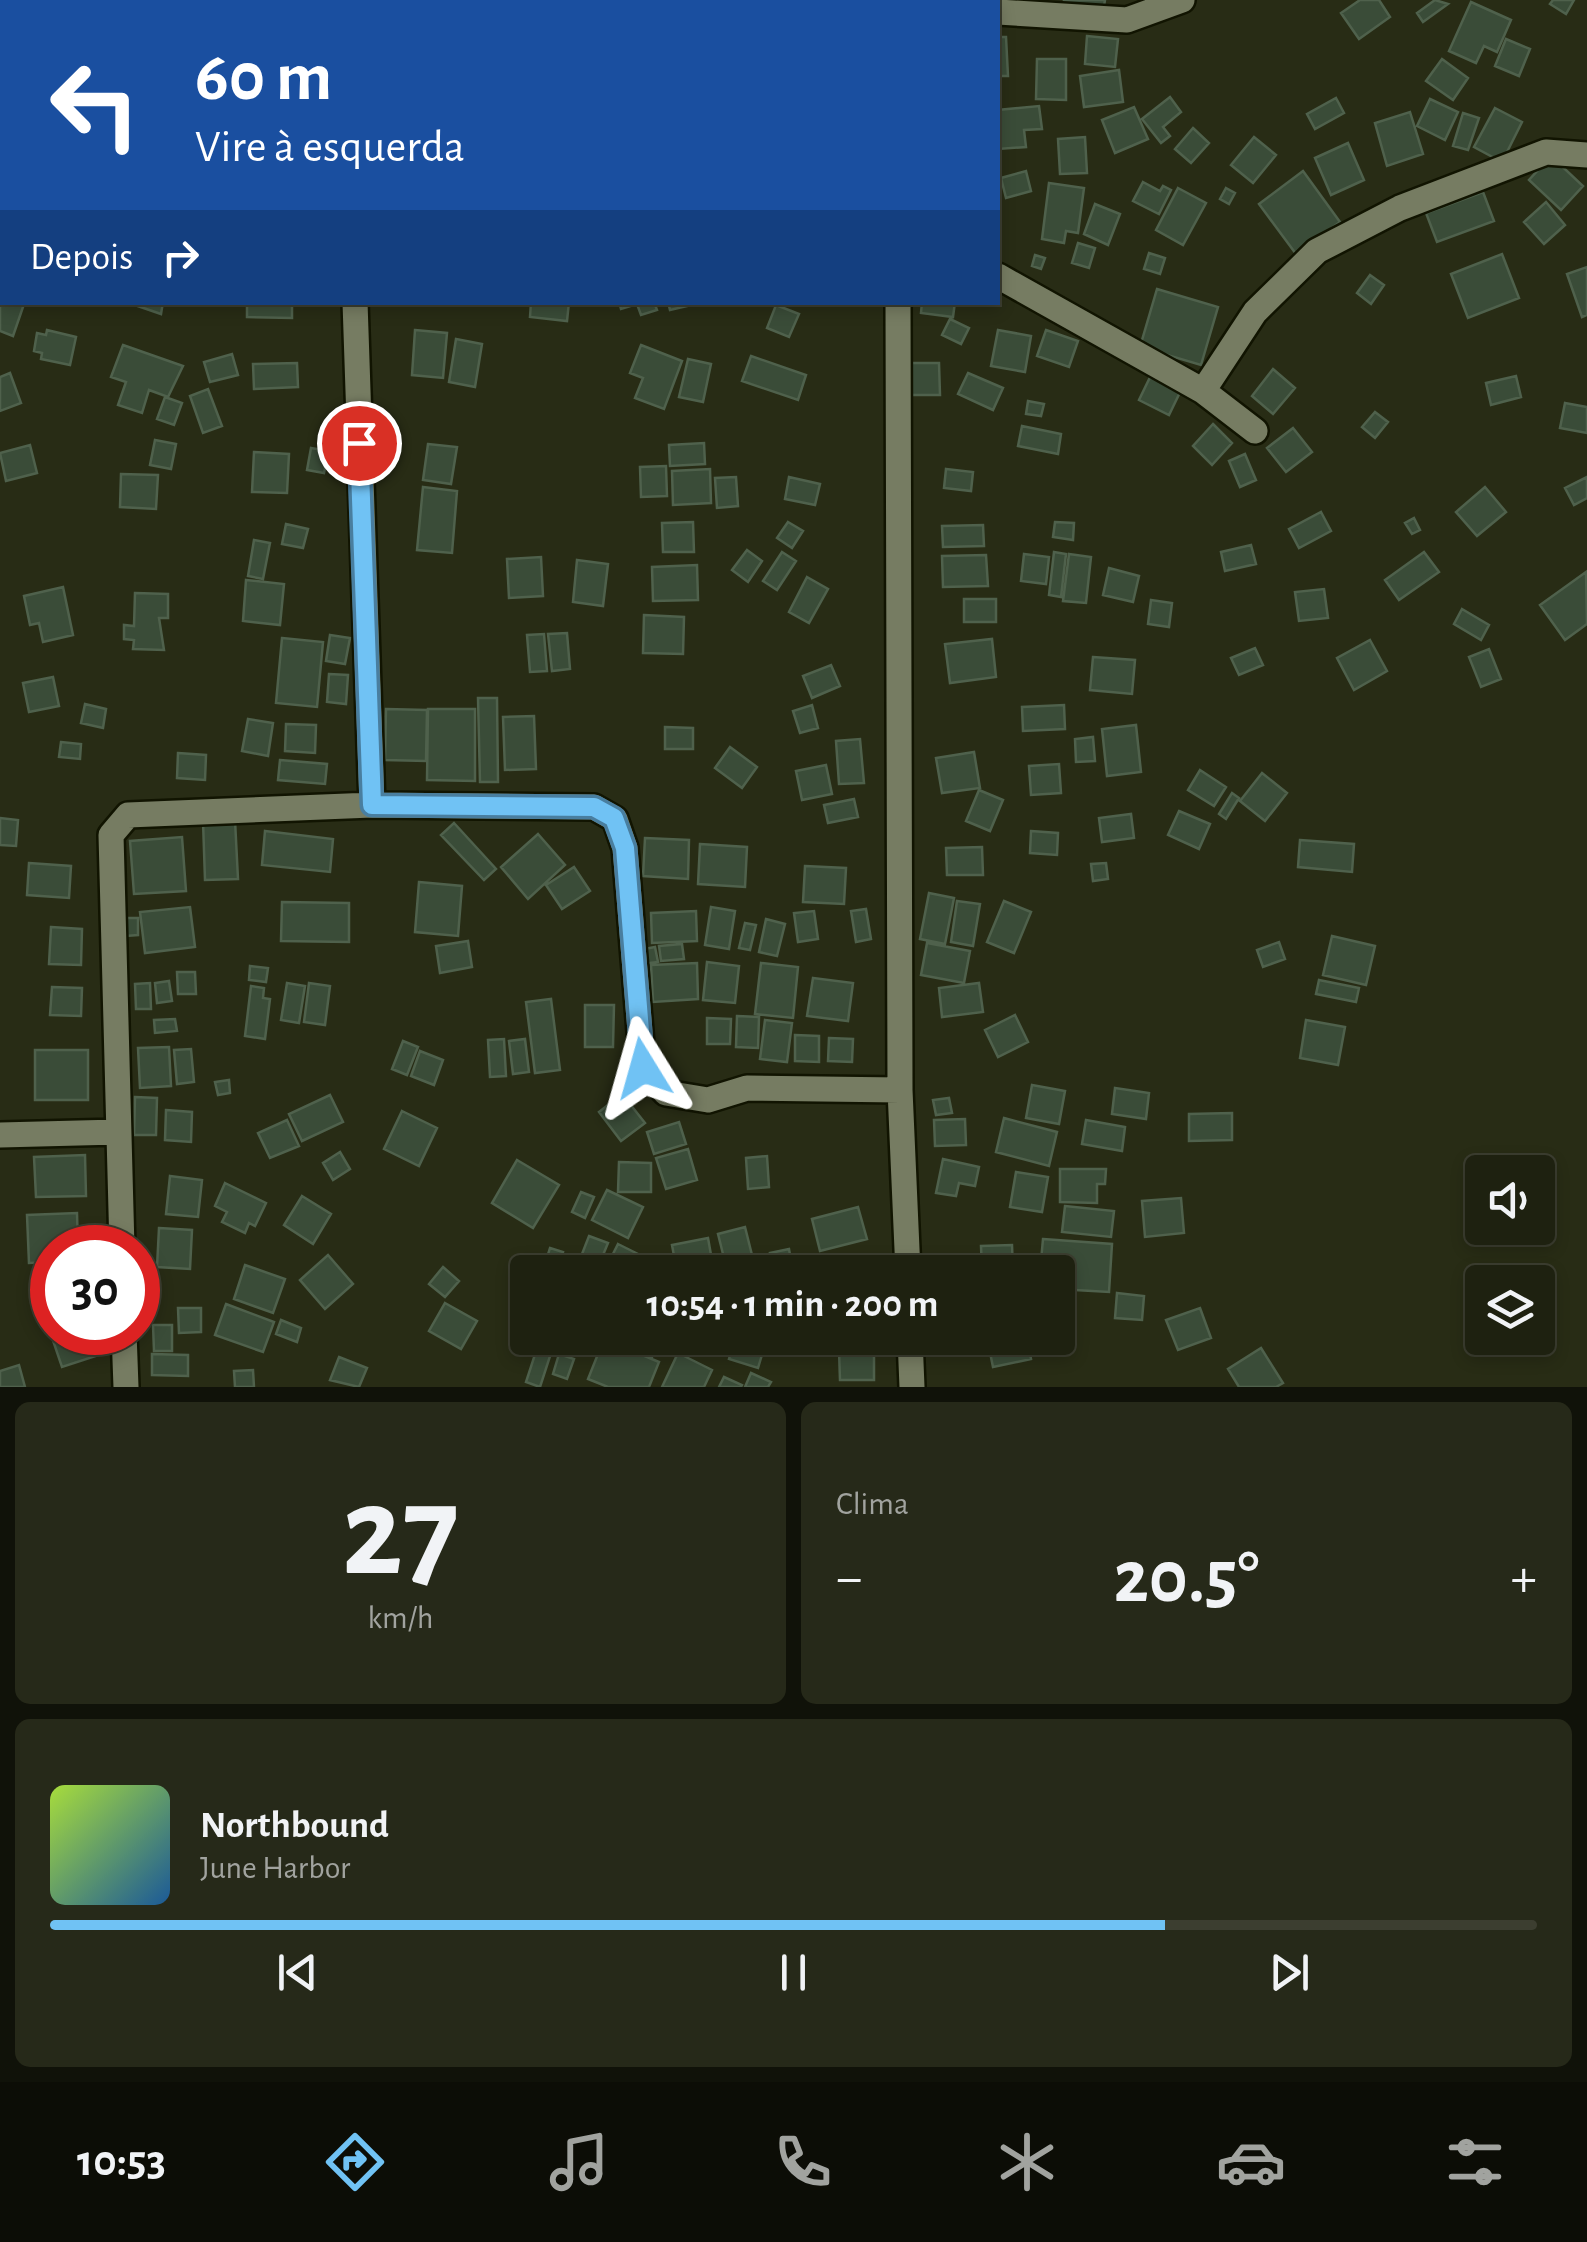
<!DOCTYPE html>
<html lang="pt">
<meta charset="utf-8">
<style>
body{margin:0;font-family:"Alegreya Sans",sans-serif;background:#262919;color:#f1f3f6;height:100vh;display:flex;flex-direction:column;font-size:38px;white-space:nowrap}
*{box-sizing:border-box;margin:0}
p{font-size:32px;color:#a1a39f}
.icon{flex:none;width:55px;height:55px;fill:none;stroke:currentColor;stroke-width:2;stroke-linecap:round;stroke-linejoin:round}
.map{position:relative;height:1387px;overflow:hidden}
.drawer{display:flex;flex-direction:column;gap:15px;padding:15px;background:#101209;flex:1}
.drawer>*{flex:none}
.top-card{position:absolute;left:0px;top:0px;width:1000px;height:305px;box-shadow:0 5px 15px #0003,0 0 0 2px #3c3e30;background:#1a4fa0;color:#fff;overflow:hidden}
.controls{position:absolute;left:1465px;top:1155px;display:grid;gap:20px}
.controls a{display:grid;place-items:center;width:90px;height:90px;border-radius:10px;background:#1e2110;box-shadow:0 5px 15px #0003,0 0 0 2px #3c3e30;font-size:50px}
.speed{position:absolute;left:30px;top:1225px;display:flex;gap:20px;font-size:50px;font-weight:700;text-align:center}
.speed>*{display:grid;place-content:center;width:130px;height:130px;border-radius:50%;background:#1e2110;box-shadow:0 5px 15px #0003,0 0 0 2px #3c3e30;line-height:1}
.speed .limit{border:15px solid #d22;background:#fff;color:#111}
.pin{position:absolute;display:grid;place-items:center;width:85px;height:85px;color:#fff;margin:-42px;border:5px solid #fff;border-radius:50%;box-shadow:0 2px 10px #0007}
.me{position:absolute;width:110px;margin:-55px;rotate:352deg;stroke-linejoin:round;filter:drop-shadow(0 0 8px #0008)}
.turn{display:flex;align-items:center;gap:35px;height:210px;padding:0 30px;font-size:45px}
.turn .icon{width:130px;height:130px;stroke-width:2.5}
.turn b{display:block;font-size:70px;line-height:85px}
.then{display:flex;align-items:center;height:95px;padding:0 30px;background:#0003;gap:20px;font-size:38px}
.big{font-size:75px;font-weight:700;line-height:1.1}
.drawer .card{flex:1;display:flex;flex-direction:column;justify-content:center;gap:15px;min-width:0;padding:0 35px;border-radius:15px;background:#262919}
.drawer .dial{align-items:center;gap:0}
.dial b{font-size:130px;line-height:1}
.song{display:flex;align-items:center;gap:30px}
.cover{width:120px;height:120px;border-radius:15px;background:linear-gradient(135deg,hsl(80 70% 55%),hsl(210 70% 35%))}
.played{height:10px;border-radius:5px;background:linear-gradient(90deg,#70c2f4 75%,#3c3e30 75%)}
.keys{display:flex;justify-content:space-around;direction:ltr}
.heat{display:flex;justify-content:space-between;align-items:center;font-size:55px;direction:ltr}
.drawer .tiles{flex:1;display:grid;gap:15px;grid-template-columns:1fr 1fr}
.card:last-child{grid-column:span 2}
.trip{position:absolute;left:510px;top:1255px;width:565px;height:100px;border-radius:10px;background:#1e2110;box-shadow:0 5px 15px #0003,0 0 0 2px #3c3e30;font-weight:700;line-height:100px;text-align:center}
.tab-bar{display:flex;height:160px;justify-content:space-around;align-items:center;background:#0c0d06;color:#a1a39f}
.tab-bar .icon{width:70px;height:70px}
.tab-bar .active{color:#70c2f4}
.tab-bar b{font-size:45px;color:#f1f3f6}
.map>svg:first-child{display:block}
.building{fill:#3a4c38;stroke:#4f614c;stroke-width:2.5}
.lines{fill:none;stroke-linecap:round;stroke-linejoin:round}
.street-casing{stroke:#111401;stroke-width:30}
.street{stroke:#767c62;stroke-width:25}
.route-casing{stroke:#497e9f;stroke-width:25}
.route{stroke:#70c2f4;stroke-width:18}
</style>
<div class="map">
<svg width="1587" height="1387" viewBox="0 0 1587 1387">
<rect width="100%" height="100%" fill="#282c15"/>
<!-- building -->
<path class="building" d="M1064 0H1105L1103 12 1063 6Z
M1360 0H1379L1390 17 1359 39 1341 13Z
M1435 0 1448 4 1423 22 1417 13Z
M1553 0H1574L1566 14 1550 4Z
M1471 2 1511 20 1497 52 1484 46 1476 63 1449 51Z
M1087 36 1118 39 1115 67 1085 64Z
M998 37H1006L1008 76H998Z
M1506 39 1530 49 1519 76 1495 66Z
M1037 59H1066V100L1036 99Z
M1442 59 1468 78 1453 100 1426 81Z
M1119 70 1123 102 1084 107 1080 76Z
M1170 97 1181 112 1163 127 1170 136 1161 143 1142 119Z
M1336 98 1344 113 1315 129 1307 114Z
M1430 99 1458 112 1445 140 1417 126Z
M1039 106 1042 129 1024 130 1026 147 998 149V110Z
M1134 107 1148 139 1115 153 1102 120Z
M1495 108 1522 122 1502 162 1474 147Z
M1410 112 1423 154 1387 166 1375 123Z
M1463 113 1479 118 1468 150 1453 146Z
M1193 128 1209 143 1191 163 1175 149Z
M1085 137 1087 173 1060 174 1058 139Z
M1254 137 1276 155 1253 183 1231 165Z
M1348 143 1364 180 1331 195 1315 158Z
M1551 156 1583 186 1561 210 1529 180Z
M1026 171 1031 191 1006 198 1001 178Z
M1303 171 1340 222 1296 254 1259 204Z
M1143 182 1160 191 1163 186 1171 190 1159 214 1133 201Z
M1049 183 1084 188 1078 233 1066 231 1064 243 1042 239Z
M1178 188 1206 203 1183 245 1156 230Z
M1226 188 1235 193 1229 204 1220 199Z
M1483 192 1494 221 1437 242 1426 213Z
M1546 202 1565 225 1544 244 1524 222Z
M1095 204 1120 214 1108 245 1084 234Z
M1078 243 1095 248 1089 268 1072 263Z
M1149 253 1165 258 1160 274 1144 269Z
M1502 254 1519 298 1468 318 1451 274Z
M1035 255 1045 258 1041 269 1032 266Z
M1587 267V315L1582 317 1567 274Z
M1370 275 1384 285 1371 304 1357 293Z
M1157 289 1218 307 1201 365 1140 347Z
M0 296 2 302 24 304 13 336 0 331Z
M126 302H163L161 314Z
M247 302H292V318L247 317Z
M531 302H569L567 321 530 317Z
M619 302H654L657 310 641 315 637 304 621 309Z
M668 302H700V303L670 310Z
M922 302H955L953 317 921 313Z
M776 305 799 314 789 337 767 328Z
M950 319 969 328 961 344 942 335Z
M47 330 76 337 70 365 41 359 42 353 34 351 37 333 46 335Z
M415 330 447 333 443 378 412 375Z
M998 330 1031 336 1025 372 991 366Z
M1046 330 1078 341 1069 367 1037 356Z
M456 339 482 344 475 387 449 382Z
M123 345 183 366 168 397 149 390 142 413 118 405 126 382 111 377Z
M641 345 682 361 664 409 635 398 643 378 630 373Z
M232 354 238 375 210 382 204 362Z
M751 356 806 375 798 400 742 381Z
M688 359 711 364 703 402 679 397Z
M297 363 298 387 254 389 253 364Z
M906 363H939L940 395H906Z
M1154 369 1184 384 1169 415 1139 400Z
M1273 369 1295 388 1273 414 1252 396Z
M10 373 21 403 0 411V377Z
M968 373 1003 388 993 410 958 394Z
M1516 376 1521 397 1491 405 1486 383Z
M208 389 222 426 203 433 190 396Z
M165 397 182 403 174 425 157 419Z
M1028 401 1044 404 1041 416 1026 414Z
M1565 403 1587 407V433L1560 428Z
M1375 412 1388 422 1375 438 1362 427Z
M1213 424 1232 443 1212 465 1193 446Z
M1022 426 1061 434 1058 454 1018 446Z
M1293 428 1312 452 1286 472 1267 448Z
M155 440 176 444 171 469 150 465Z
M704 443 705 464 670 466 669 445Z
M428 444 457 447 451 484 423 480Z
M30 445 37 473 6 481 0 453Z
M311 448 329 451 324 473 307 470Z
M254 452 289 454 287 493 252 492Z
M1245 454 1256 480 1240 487 1229 461Z
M666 466 667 496 641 497 640 467Z
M710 469 711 503 673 505 672 471Z
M946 469 973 472 971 491 944 488Z
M121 474 158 475 156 509 120 507Z
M736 477 738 506 717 508 715 478Z
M789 477 820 484 815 505 785 499Z
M1587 477V498L1574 505 1565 488Z
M423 487 457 491 452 553 417 550Z
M1485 487 1506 512 1477 536 1456 512Z
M1321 512 1331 531 1299 548 1289 529Z
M1414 518 1420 530 1412 534 1405 523Z
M693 522 694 552H663L662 523Z
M788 522 803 531 792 548 777 538Z
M1055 522 1074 523 1073 540 1053 537Z
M286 524 308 529 303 548 282 544Z
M983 525 984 546 943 547 942 526Z
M254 540 270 543 263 579 248 576Z
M1251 545 1256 564 1225 571 1221 552Z
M747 550 762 561 748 582 732 570Z
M782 552 796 561 777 590 763 581Z
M1054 552 1066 554 1061 597 1049 595Z
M1424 552 1439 572 1399 600 1385 580Z
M1024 554 1049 557 1046 584 1021 581Z
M1069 554 1091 557 1086 603 1063 601Z
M986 555 988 586 943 587 942 556Z
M541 557 543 596 509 598 507 559Z
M577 560 608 564 603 606 573 602Z
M697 565 698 600 653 601 652 567Z
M1109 568 1139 576 1133 602 1103 595Z
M1586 572 1587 624 1565 640 1540 605Z
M807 577 828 589 809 623 789 612Z
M246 580 284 584 280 625 243 621Z
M63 587 73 635 43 642 39 623 30 625 24 596Z
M1324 589 1328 618 1299 621 1295 592Z
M135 593 168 594V618H159L164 650 133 649 134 640 124 639V625L134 626Z
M964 599H996V622H964Z
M1151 600 1172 603 1169 627 1148 624Z
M1462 609 1489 625 1481 640 1454 624Z
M644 615 684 617 683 654 643 653Z
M567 633 570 669 552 671 548 634Z
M544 634 547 671 530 672 527 635Z
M330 635 350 638 345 664 326 661Z
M282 638 323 642 317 707 276 703Z
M992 639 996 677 950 683 945 644Z
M1370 640 1387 671 1354 690 1337 658Z
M1255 648 1263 665 1239 675 1231 658Z
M1489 649 1501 679 1481 687 1469 657Z
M1093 657 1135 660 1132 694 1090 690Z
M831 665 840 686 812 698 803 676Z
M329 674 348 675 346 704 327 702Z
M53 677 59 706 29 712 23 683Z
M478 698H497L498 782H480Z
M85 704 106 709 103 728 81 723Z
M812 705 818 728 800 733 793 711Z
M1064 705 1065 729 1023 731 1022 707Z
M386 709 427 710 426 761 385 760Z
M428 709H475V781L427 780Z
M534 716 536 769 505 770 503 717Z
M248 719 273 723 268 756 242 751Z
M286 724 316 725 315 753 285 751Z
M1136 725 1141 772 1107 776 1102 729Z
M665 727 693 728V749H665Z
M1093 737 1095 761 1076 762 1075 739Z
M860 739 864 783 839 784 836 741Z
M61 742 81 744 80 759 59 757Z
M730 747 757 767 742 788 715 768Z
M974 752 980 788 942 793 936 758Z
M178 753 206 755 205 780 177 778Z
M280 760 327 764 325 784 278 780Z
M1059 764 1061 793 1031 795 1029 766Z
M826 765 832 794 802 800 796 771Z
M1200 770 1226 787 1214 806 1188 790Z
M1262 773 1287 793 1265 821 1240 801Z
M979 790 1003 800 990 831 966 821Z
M1232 793 1239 798 1226 819 1219 814Z
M854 799 858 817 828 823 824 805Z
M1179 811 1210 824 1199 849 1168 835Z
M1131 814 1134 838 1102 842 1099 818Z
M0 818 18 820 16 846 0 845Z
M235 820 238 879 205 880 203 821Z
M454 823 496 869 484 880 441 835Z
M265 831 333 839 330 872 262 865Z
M1031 831 1058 833 1057 855 1030 853Z
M538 834 565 865 528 899 501 867Z
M182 837 186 891 134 894 130 841Z
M645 838 689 840 688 879 643 876Z
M1300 840 1354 844 1352 872 1298 867Z
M700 844 747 847 745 887 698 884Z
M982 847 983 875H947L946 848Z
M29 863 71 866 69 898 27 895Z
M1106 863 1108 879 1093 881 1091 864Z
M805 866 846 868 844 904 803 902Z
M574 867 590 891 562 909 546 885Z
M419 882 462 886 458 936 415 932Z
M929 893 954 898 945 944 920 939Z
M957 901 980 904 973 946 951 942Z
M1004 901 1031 912 1014 953 987 942Z
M282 902 349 903V942L281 941Z
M190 907 195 947 145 953 140 912Z
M711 907 735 911 729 949 705 945Z
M866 909 871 939 856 942 851 911Z
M696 911 697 941 652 943 651 913Z
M814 911 818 939 798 942 794 913Z
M125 918H138V935L126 936Z
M766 919 785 924 777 956 759 952Z
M745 923 756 925 750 950 739 948Z
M51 927 82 929 81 965 49 964Z
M1332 936 1375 946 1366 985 1323 975Z
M468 941 472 967 440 973 436 946Z
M1279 942 1285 959 1263 967 1257 950Z
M927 943 970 951 964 983 921 975Z
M682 944 684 959 661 961 659 946Z
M655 947 658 962 641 964 639 950Z
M707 962 739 966 735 1003 703 1000Z
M697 963 698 999 653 1002 651 965Z
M761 963 798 967 793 1018 755 1014Z
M250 966 268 968 266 982 249 980Z
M177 972H195L196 994H178Z
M813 978 853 983 848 1021 807 1016Z
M1319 980 1359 988 1356 1002 1316 994Z
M169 981 172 1001 157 1003 155 983Z
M150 983 151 1009H136L135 984Z
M287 983 305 986 299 1023 281 1020Z
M309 983 330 986 325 1025 304 1022Z
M979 983 983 1012 942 1017 939 988Z
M251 986 264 988 263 998 270 999 265 1039 245 1036Z
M52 987 82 988 81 1016 50 1015Z
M551 999 560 1070 535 1073 526 1002Z
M585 1005H614L613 1047H585Z
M1015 1015 1028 1042 998 1057 985 1030Z
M737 1016 759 1017 758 1048 736 1047Z
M707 1018 731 1019 730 1044H707Z
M175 1019 177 1031 155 1033 154 1020Z
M765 1020 792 1023 787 1062 760 1059Z
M1306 1020 1345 1027 1338 1065 1300 1058Z
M795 1035 819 1036V1062L795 1061Z
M829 1038 853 1039 852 1062 828 1061Z
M504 1039 506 1076 490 1077 488 1040Z
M525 1039 529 1072 513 1074 509 1041Z
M403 1041 418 1047 407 1075 392 1069Z
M169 1047 171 1086 140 1088 138 1048Z
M191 1049 194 1082 177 1084 174 1050Z
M35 1050H88V1100H35Z
M420 1051 443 1060 434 1085 411 1076Z
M229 1080 230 1093 218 1095 215 1082Z
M1032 1085 1065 1091 1059 1124 1026 1118Z
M1115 1088 1149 1093 1146 1119 1112 1114Z
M622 1094 645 1123 621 1141 599 1112Z
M330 1095 343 1122 302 1141 289 1114Z
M135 1097 157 1098 156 1135H134Z
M949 1098 952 1113 936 1115 933 1100Z
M166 1110 192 1112 191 1142 165 1140Z
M402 1111 437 1128 419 1166 384 1149Z
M1232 1113V1140L1189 1141V1114Z
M1004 1118 1057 1132 1049 1166 996 1152Z
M965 1119 966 1145 935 1146 934 1120Z
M287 1120 299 1146 270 1158 258 1133Z
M1086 1120 1125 1127 1122 1151 1082 1144Z
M679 1122 686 1144 654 1154 647 1132Z
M688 1149 697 1180 666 1189 656 1158Z
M340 1152 350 1169 333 1180 323 1163Z
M85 1155 86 1196 36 1197 34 1157Z
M767 1156 769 1187 748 1189 746 1158Z
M943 1159 979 1167 975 1186 959 1183 956 1196 936 1193Z
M517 1160 559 1185 533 1228 492 1203Z
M619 1162 651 1163V1192H618Z
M1060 1169H1106L1105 1184H1097V1203L1060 1202Z
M1016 1172 1048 1177 1042 1212 1010 1207Z
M170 1176 202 1180 198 1217 166 1214Z
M225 1183 266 1203 255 1226 249 1223 245 1233 222 1222 227 1212 215 1206Z
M607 1190 643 1207 628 1238 592 1220Z
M581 1192 594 1197 585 1218 572 1212Z
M302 1196 331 1214 313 1244 284 1225Z
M1181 1198 1184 1233 1145 1237 1142 1201Z
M1065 1206 1114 1211 1111 1237 1062 1232Z
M858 1207 867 1239 820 1251 812 1219Z
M77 1213 78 1248H52V1262L29 1263 27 1215Z
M745 1227 752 1255 725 1262 718 1234Z
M159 1228 192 1230 190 1269 157 1267Z
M589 1236 608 1243 596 1272 577 1267Z
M708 1238 713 1266 677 1272 672 1245Z
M1043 1239 1112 1244 1109 1292 1058 1289V1272H1040Z
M618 1244 646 1258 639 1272H604Z
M1012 1245 1013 1270 982 1271 981 1246Z
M550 1248 563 1252 558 1268 545 1264Z
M789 1249 793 1272H774L770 1253Z
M328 1255 353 1284 325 1309 300 1280Z
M245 1265 285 1279 273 1313 234 1299Z
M844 1266 845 1272H821L820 1270Z
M443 1267 459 1281 445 1297 429 1284Z
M1117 1293 1144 1296 1142 1320 1115 1318Z
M445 1303 477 1321 461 1349 429 1331Z
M226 1304 274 1322 263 1352 215 1335Z
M178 1308H201V1332L179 1333Z
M1200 1308 1211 1338 1178 1350 1166 1320Z
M52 1314V1332H98L105 1353 62 1367 45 1317Z
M281 1320 301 1328 297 1342 276 1334Z
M153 1325H172V1351H154Z
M610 1338H661L652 1357Z
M735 1338H767L758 1368 729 1359Z
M987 1338H1027L1031 1359 993 1367Z
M604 1339 659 1362 649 1387H608L588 1379Z
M539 1342 553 1347 540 1387 526 1382Z
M1261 1348 1283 1383 1276 1387H1239L1228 1369Z
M874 1350V1380H840L839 1351Z
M678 1353 712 1370 704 1387H662Z
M152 1354 188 1355V1376L152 1375Z
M559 1354 574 1359 567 1379 553 1374Z
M339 1357 367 1368 359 1387 330 1380Z
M19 1365 25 1387H0V1371Z
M253 1370 254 1387H235L234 1371Z
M751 1373 771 1382 768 1387H745Z
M724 1377 742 1385 741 1387H719Z"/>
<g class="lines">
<defs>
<path id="street" d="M296 0 300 2
M339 2V0
M885 2V0
M998 12 1127 20 1182 0
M998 276 1203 391 1255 431
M355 302 372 805 594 807 615 819 625 848 643 1068 666 1093 708 1100 747 1088 900 1090
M898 302 900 1090 908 1272
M1203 391 1255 312 1317 251 1400 208 1546 152 1587 155
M0 1135 118 1132
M122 1248 111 835 128 815 372 805
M124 1332 126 1387
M910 1338 912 1387"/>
</defs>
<!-- street casing -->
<use href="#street" class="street-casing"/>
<!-- street -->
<use href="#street" class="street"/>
</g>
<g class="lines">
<defs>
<path id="route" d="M359 443 372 805 594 807 614 818 625 848 643 1068"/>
</defs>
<!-- route casing -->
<use href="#route" class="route-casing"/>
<!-- route -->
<use href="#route" class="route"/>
</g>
</svg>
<div class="controls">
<a><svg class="icon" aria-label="sound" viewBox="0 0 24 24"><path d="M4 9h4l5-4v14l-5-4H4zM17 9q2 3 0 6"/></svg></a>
<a><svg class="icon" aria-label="layers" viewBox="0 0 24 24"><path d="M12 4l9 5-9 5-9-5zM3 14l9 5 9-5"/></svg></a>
</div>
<div class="speed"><div class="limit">30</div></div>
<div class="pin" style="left:359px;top:443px;background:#d93025"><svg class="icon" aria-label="arrive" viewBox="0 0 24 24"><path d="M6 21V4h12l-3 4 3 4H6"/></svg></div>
<svg class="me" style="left:643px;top:1068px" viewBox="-20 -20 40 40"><path d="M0-17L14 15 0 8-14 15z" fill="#70c2f4" stroke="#fff" stroke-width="4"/></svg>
<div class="trip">10:54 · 1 min · 200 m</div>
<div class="top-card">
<div class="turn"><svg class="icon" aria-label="left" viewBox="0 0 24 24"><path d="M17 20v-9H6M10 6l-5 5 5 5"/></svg><div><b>60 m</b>Vire à esquerda</div></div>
<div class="then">Depois<svg class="icon" aria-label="right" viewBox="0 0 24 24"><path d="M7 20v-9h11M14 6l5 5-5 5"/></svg></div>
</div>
</div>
<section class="drawer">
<div class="tiles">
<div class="card dial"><b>27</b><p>km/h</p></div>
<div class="card"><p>Clima</p>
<div class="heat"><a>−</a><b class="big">20.5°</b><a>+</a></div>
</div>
<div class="card">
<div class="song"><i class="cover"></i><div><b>Northbound</b><p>June Harbor</p></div></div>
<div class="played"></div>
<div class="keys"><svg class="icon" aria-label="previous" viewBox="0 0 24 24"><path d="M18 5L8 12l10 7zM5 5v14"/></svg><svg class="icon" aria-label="pause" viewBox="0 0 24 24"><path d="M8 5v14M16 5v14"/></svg><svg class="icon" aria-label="next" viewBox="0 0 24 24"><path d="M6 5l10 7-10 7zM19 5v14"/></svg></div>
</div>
</div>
</section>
<nav class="tab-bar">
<b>10:53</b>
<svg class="icon active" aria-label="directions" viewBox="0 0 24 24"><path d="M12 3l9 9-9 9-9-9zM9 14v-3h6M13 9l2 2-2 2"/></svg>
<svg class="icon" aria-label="music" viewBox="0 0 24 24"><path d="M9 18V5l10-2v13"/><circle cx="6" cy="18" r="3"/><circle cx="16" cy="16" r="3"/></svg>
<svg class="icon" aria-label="phone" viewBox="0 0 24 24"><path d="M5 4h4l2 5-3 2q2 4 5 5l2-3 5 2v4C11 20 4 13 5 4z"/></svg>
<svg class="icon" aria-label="climate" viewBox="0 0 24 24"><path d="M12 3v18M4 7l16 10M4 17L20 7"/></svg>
<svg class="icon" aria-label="car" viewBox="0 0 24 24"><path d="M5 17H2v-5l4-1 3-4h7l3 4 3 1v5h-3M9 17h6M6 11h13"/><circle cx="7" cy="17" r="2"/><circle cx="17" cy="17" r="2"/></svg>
<svg class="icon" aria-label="filters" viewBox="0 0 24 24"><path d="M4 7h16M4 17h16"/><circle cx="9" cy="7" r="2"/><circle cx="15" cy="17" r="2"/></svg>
</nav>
